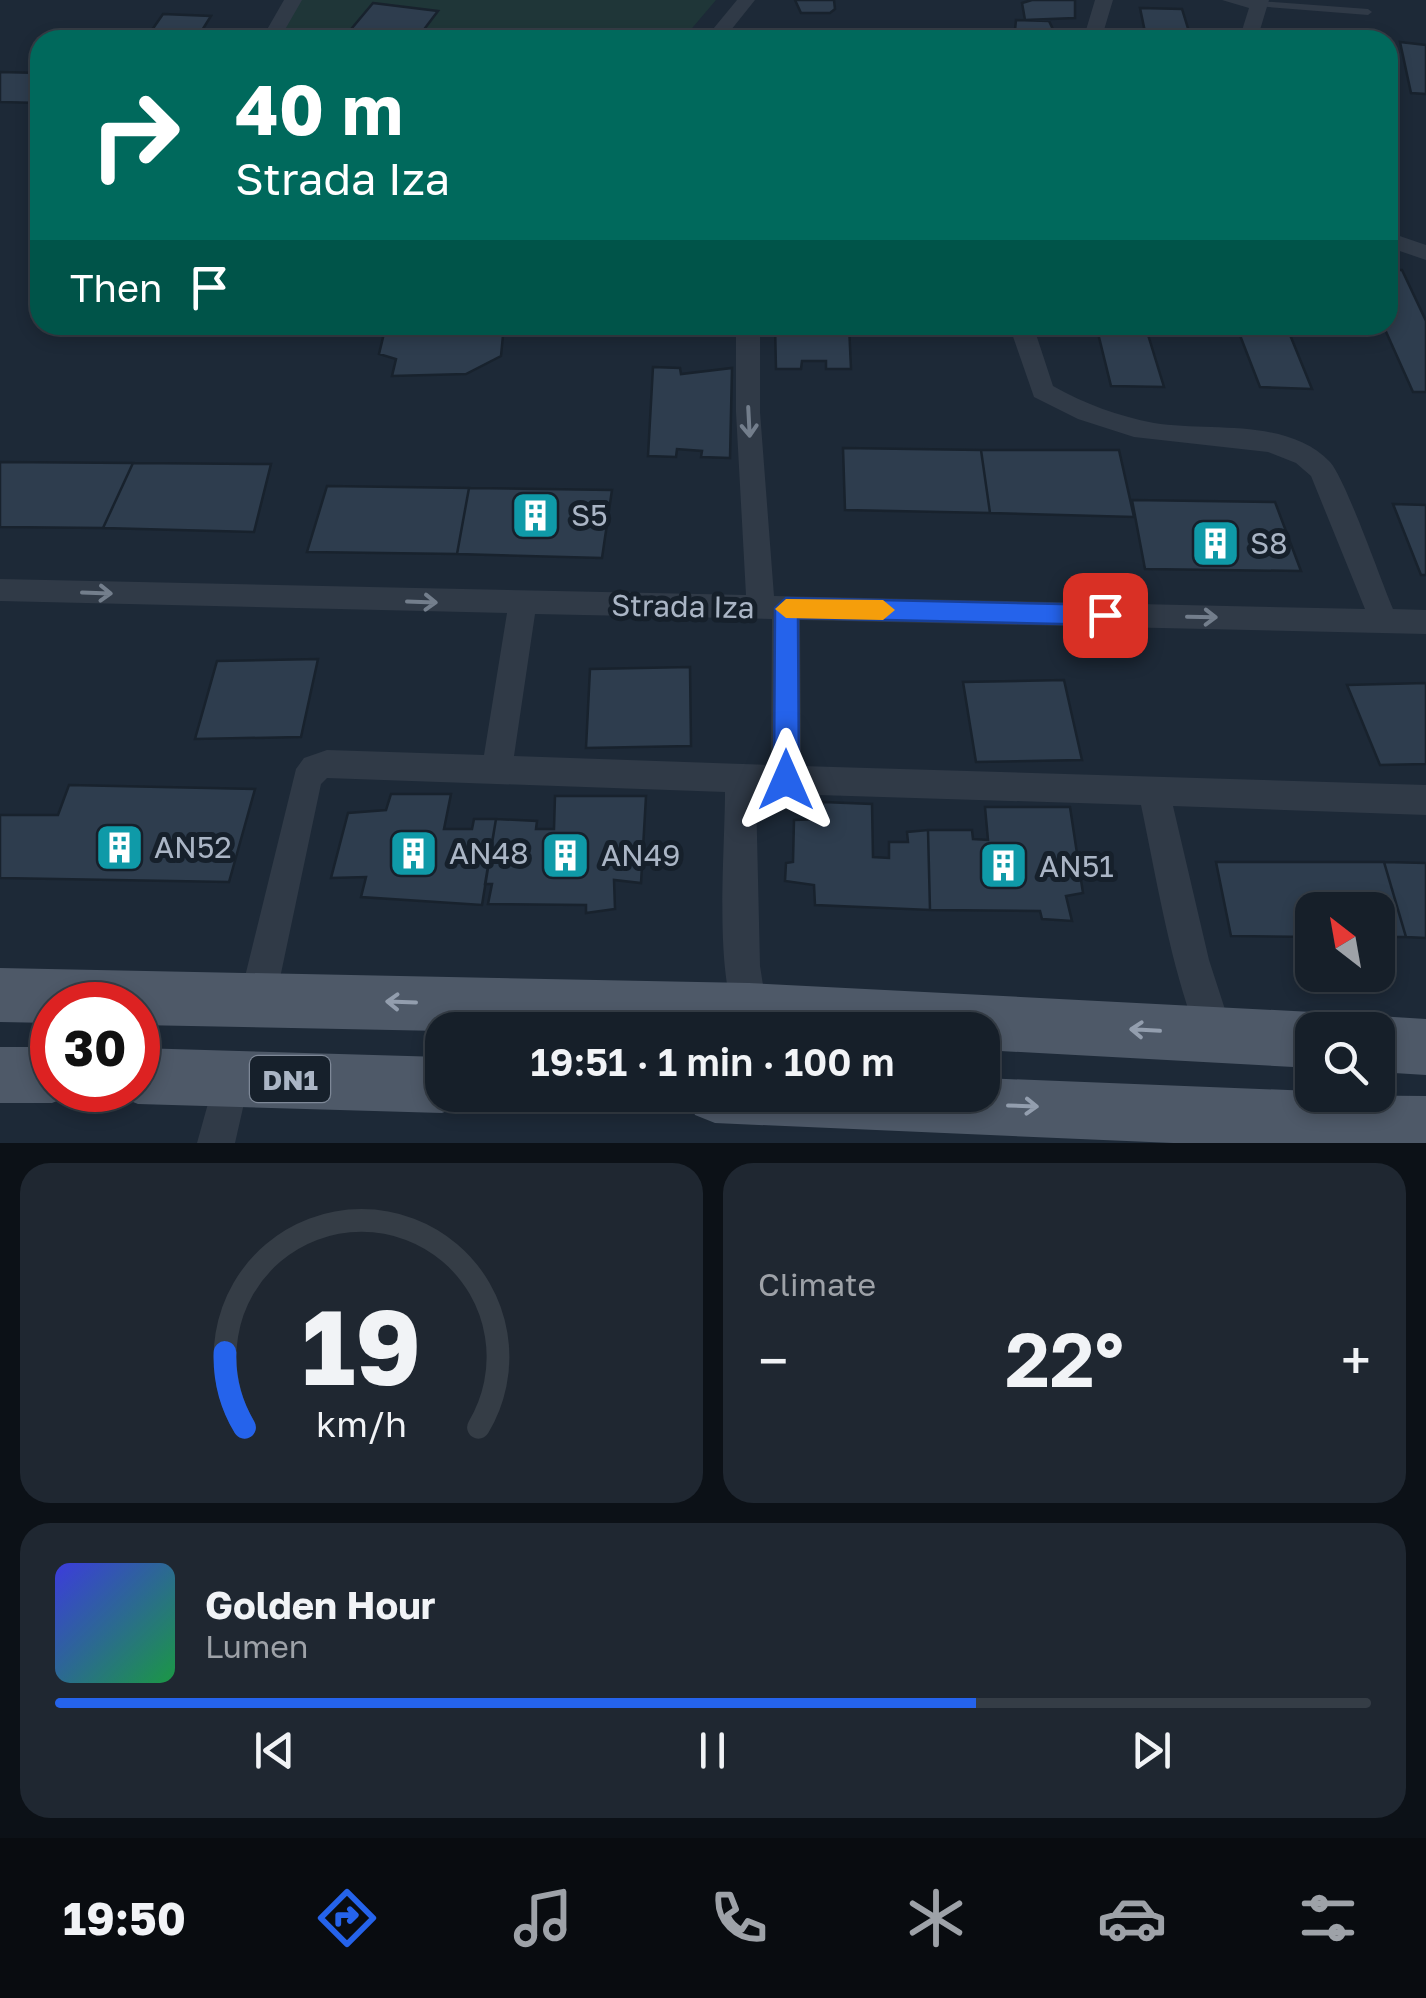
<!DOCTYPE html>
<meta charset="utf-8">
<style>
body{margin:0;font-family:"Golos Text",sans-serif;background:#1f2731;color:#f1f3f6;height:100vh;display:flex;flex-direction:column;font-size:38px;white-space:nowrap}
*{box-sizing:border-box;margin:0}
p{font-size:32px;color:#9ea2a8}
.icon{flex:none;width:55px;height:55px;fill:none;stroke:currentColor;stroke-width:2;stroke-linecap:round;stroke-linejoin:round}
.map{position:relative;height:1143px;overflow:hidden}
.sheet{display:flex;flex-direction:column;gap:20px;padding:20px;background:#0c1117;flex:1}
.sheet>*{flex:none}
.banner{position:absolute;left:30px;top:30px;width:1368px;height:305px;border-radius:30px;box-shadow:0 5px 15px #0003,0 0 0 2px #353d46;background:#00695c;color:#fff;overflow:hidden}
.needle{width:65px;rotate:329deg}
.controls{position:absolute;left:1295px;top:892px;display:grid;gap:20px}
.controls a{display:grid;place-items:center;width:100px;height:100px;border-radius:20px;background:#161f29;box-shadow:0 5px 15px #0003,0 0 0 2px #353d46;font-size:50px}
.speed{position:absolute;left:30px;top:982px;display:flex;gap:20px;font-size:50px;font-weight:700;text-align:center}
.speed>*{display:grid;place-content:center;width:130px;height:130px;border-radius:50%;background:#161f29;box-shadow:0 5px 15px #0003,0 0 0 2px #353d46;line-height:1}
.speed .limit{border:15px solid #d22;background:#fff;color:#111}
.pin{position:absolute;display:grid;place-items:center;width:85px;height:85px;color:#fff;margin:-42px;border-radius:20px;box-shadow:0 5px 15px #0006}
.me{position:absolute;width:110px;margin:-55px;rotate:0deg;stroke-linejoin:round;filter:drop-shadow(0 0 8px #0008)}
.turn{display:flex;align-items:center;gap:35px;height:210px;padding:0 40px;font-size:45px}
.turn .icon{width:130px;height:130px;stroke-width:2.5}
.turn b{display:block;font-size:70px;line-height:85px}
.then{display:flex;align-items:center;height:95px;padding:0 40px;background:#0003;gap:20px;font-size:38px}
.big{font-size:75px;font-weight:600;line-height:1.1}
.sheet .widget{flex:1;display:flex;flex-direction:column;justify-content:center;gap:15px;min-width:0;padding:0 35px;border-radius:30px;background:#1f2731}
.sheet .dial{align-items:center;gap:0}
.dial svg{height:260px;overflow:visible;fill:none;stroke:#353d46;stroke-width:7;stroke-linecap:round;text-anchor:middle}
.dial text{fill:#f1f3f6;stroke:none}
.song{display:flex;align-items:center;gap:30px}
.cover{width:120px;height:120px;border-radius:15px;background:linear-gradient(135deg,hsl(240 70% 55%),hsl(140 70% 35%))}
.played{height:10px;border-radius:5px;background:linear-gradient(90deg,#2563eb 70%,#353d46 70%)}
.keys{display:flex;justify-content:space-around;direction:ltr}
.heat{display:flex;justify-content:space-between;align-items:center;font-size:55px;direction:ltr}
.sheet .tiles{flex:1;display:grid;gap:20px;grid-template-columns:1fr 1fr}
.widget:last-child{grid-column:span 2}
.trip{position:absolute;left:425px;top:1012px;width:575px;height:100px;border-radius:30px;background:#161f29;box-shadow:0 5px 15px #0003,0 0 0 2px #353d46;font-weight:600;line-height:100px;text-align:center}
.tabs{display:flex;height:160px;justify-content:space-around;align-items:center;background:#090c10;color:#9ea2a8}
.tabs .icon{width:70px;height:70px}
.tabs .selected{color:#2563eb}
.tabs b{font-size:45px;color:#f1f3f6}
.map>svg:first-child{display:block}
.green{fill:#1f3638}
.building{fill:#2e3d4e;stroke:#18222d;stroke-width:2.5}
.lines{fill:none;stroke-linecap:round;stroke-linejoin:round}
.service{fill:#303a47;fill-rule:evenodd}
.minor{fill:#303a47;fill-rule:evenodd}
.primary{fill:#4e5968;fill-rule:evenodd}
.oneway{stroke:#737e8c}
.oneway2{stroke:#939eae}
.route{fill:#2563eb;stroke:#184099;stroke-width:2.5}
.slow{fill:#f59e0b}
.labels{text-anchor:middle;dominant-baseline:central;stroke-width:10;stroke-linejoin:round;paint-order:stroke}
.shield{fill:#16202b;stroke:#7e8897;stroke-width:2.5}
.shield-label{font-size:28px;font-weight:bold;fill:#aab5c5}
.poi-label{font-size:30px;fill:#aab5c5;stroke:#16202b;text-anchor:start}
.street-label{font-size:30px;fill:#aab5c5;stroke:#16202b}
</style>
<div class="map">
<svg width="1426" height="1143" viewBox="0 0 1426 1143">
<rect width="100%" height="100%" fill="#1d2937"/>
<!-- green -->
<path class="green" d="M296 0H716L682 40H274Z"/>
<!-- building -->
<path class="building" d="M795 0H834L835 9 830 13H801Z
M1032 0H1075V18L1025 20 1022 3Z
M373 3 438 11 416 40H342Z
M1140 8 1182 9 1190 35 1145 32Z
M163 14 211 16 196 40H145Z
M1016 20 1049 21 1058 40H1014Z
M767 30H820L829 32 830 40H764Z
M1148 34 1190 35 1192 40H1150Z
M1400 42 1426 45V94L1411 93Z
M0 72 40 73V103L0 102Z
M1388 270H1402L1426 321V392H1413L1383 325H1388Z
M386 325H504L501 356 466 374 392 376 396 359 379 354Z
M775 325H849L851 369H826V361H802L801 369H776Z
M1096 325H1145L1164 387 1111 386Z
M1236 325H1286L1312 389 1260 387Z
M653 367 680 368 681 374 732 368 730 458 701 457 702 451 677 449 676 457 648 456Z
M843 448 981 450 990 513 845 510Z
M981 450H1119L1134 517 990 513Z
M0 462 133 463 103 528 0 527Z
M133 463 271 464 254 532 103 528Z
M327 486 469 488 457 554 307 552Z
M469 488 612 490 602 558 457 554Z
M1132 500 1275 502 1301 571 1145 569Z
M1393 504 1426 505V575H1421Z
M318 659 301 737 195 739 217 661Z
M690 667 691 746 586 748 590 669Z
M1064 680 1082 760 976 762 963 682Z
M1426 683V764L1380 765 1347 685Z
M69 785 255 789 229 882 0 878V815H58Z
M391 794H451L444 829H472L474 819H496L482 905 361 897 366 877 331 878 348 813 386 810Z
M555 796H646L641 883 614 880 615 909 586 913V905L488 904 492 884H485L496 819 537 821 536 829H554Z
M823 802 872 804 873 857 889 858V842H908L907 832 928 830 930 910 815 905 814 885 785 881 786 863 793 862 794 820 820 819Z
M985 807H1070L1083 893 1066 896 1072 921 1042 919 1040 911 930 910 928 830H972L973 839 988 840Z
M1216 862H1384L1406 937H1378V910H1312V937L1231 936Z
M1384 862 1426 863V938L1406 937Z"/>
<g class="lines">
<!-- service -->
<path class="service" d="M1258 1 1368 9 1372 12 1368 15 1255 6 1254 4Z"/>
<!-- minor -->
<path class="minor" d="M284 0H302L279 40H261Z
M737 0H755L723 40H704Z
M1095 0H1113L1101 40H1083Z
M1222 0H1269L1257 40H1239L1249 8Z
M1388 232 1426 245V260L1388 247Z
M736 325H760V412L774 596 1365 609 1311 476 1296 463 1268 452 1134 437 1078 419 1034 397 1009 325H1033L1053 386C1085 404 1118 416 1154 423 1209 432 1287 417 1330 462 1346 480 1381 581 1393 609L1426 610V634L800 620 801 766 1426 785V815L1173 806 1209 960 1233 1034 1228 1047 1215 1052 1202 1047C1171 970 1158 886 1141 805L756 793 760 966 767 1010 761 1022 749 1028 737 1022C714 968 725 853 725 792L327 778 321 784 276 997 270 1009 258 1015 246 1009 240 997 296 769 304 758 327 750 484 755 507 613 0 601V579L746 595 736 412ZM535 614 772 619 771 765 514 756Z
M232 1059 245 1064 250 1077 235 1143H197L219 1064Z"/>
<!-- primary -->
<path class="primary" d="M0 968 749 983 1312 1012 1332 1020 1336 1030H1312V1068L982 1050V1030L442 1031 138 1025V1005H52V1023L0 1022Z
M1378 1016 1426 1019V1075L1378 1072V1030H1356L1358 1024Z
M0 1047H52V1090H74L72 1095 52 1103H0Z
M138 1048 442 1057V1095H466L462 1105 442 1113 138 1104 118 1096 116 1090H138Z
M982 1078 1312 1091V1095L1426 1096V1143H1173L715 1123 695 1115 687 1095H982Z"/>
</g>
<!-- one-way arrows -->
<defs><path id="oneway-shaft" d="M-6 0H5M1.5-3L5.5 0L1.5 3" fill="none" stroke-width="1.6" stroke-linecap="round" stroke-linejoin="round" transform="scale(2.5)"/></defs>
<g class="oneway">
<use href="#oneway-shaft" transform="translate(749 422) rotate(87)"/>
<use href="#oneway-shaft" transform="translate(97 593) rotate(2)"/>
<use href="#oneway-shaft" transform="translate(422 602) rotate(2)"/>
<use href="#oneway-shaft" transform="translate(1202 617) rotate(1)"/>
</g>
<g class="oneway2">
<use href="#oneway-shaft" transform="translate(401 1002) rotate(-178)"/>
<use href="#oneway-shaft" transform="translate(1145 1030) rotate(-177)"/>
<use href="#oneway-shaft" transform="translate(1023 1106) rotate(2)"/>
</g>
<!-- route -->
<path class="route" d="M786 598 1105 605 1116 615 1105 625 798 618 799 780 796 788 786 791 777 788 774 780 775 608Z"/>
<!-- slow -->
<path class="slow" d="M786 599 883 600 895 610 883 620 786 618 775 609Z"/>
<!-- icons -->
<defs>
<symbol id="building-square" viewBox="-11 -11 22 22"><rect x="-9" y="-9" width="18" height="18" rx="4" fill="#0f9aa8" stroke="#16202b"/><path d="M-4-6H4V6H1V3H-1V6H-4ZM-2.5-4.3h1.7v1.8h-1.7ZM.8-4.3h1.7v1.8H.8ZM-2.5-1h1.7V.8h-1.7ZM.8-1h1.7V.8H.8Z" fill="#fff"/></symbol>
</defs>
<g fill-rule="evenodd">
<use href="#building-square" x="508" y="488" width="55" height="55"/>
<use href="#building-square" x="1188" y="516" width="55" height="55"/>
<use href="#building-square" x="92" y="820" width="55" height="55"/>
<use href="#building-square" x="386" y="826" width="55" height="55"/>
<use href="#building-square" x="538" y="828" width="55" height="55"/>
<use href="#building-square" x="976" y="838" width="55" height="55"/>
</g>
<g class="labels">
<!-- shield labels -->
<rect class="shield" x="250" y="1056" width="80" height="46" rx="8"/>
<g class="shield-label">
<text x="290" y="1079">DN1</text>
</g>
<!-- poi labels -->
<g class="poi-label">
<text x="571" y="515">S5</text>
<text x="1250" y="543">S8</text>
<text x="154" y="847">AN52</text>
<text x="449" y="853">AN48</text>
<text x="601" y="855">AN49</text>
<text x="1039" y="866">AN51</text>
</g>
<!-- street labels -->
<g class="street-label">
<text transform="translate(683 606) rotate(1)">Strada Iza</text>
</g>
</g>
</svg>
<div class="controls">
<a><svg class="needle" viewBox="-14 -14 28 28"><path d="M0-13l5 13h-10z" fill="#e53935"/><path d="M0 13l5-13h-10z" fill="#9ea2a8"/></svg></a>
<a><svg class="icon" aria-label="search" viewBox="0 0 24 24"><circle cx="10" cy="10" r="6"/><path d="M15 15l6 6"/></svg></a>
</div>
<div class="speed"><div class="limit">30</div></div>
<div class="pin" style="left:1105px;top:615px;background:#d93025"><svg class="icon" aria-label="arrive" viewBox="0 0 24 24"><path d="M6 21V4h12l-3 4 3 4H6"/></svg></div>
<svg class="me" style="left:786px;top:780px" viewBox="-20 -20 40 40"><path d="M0-17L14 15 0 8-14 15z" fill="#2563eb" stroke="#fff" stroke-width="4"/></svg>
<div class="trip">19:51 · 1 min · 100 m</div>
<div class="banner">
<div class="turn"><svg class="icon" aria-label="right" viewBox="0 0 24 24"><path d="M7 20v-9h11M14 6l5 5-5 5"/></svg><div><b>40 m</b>Strada Iza</div></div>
<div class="then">Then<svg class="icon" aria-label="arrive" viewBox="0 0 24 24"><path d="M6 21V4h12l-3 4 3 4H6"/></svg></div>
</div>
</div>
<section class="sheet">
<div class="tiles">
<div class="widget dial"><svg viewBox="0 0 100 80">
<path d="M14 69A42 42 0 1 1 86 69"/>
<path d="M14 69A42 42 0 0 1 8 46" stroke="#2563eb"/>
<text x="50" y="56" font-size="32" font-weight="700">19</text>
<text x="50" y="72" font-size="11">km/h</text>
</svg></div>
<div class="widget"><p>Climate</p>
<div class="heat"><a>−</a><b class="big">22°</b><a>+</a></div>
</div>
<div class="widget">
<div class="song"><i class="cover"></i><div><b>Golden Hour</b><p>Lumen</p></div></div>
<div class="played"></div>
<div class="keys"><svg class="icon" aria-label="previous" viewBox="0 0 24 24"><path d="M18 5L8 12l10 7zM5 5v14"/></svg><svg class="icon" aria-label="pause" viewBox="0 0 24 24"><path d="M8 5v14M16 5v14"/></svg><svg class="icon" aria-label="next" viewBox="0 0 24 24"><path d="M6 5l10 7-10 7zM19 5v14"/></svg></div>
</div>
</div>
</section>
<nav class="tabs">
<b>19:50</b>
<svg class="icon selected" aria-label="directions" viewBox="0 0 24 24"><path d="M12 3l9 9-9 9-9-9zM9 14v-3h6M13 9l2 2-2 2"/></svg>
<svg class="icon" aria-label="music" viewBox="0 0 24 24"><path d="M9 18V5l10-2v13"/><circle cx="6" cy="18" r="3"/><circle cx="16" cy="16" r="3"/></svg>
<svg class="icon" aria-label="phone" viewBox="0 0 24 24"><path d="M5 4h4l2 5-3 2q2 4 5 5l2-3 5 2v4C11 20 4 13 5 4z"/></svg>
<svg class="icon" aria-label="climate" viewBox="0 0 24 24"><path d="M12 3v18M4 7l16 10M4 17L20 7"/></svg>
<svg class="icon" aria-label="car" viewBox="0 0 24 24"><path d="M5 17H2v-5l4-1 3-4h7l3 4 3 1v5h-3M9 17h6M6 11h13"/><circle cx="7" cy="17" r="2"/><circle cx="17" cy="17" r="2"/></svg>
<svg class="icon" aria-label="filters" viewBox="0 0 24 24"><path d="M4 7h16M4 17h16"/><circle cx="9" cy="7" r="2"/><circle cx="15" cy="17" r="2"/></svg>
</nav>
